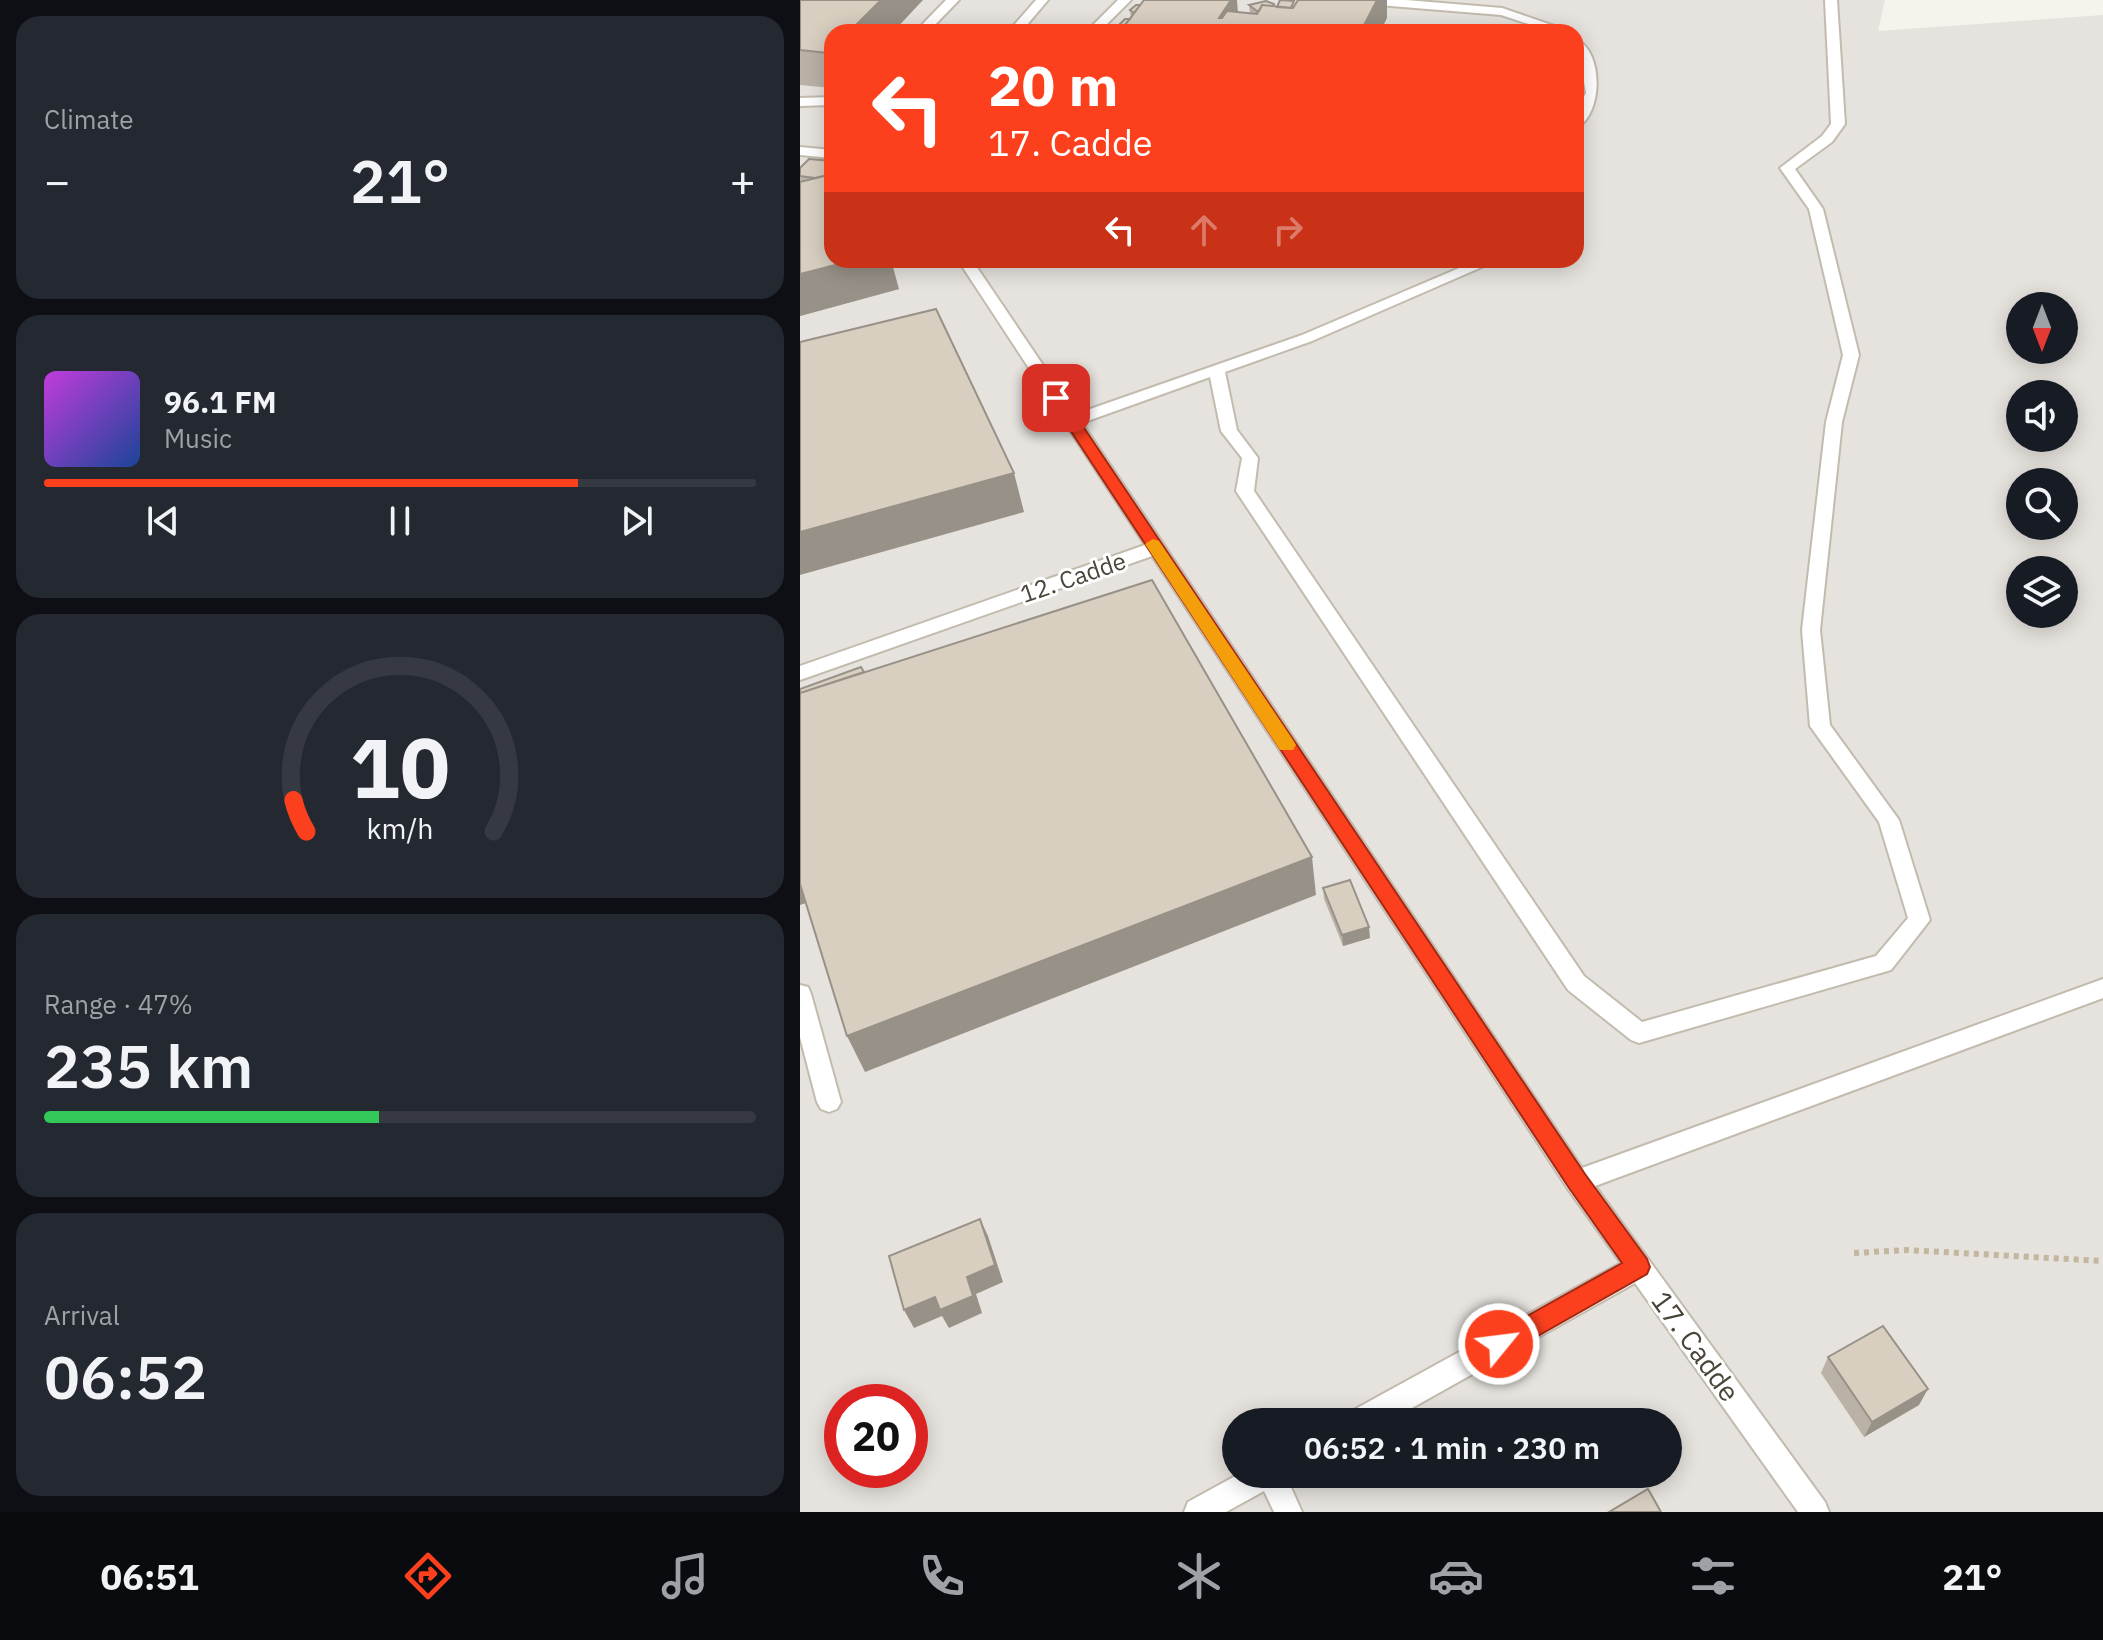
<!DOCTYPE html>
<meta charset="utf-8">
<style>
body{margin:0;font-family:"IBM Plex Sans",sans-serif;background:#242831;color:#f1f3f6;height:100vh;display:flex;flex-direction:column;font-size:30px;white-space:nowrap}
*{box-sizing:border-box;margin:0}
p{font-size:26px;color:#9ea1a6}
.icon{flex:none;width:44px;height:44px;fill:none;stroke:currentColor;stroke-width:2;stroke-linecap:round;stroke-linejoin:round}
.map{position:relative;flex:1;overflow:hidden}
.sheet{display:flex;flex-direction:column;gap:16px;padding:16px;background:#0d0f14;width:800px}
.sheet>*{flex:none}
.top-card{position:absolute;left:24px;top:24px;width:760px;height:244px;border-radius:24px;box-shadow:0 4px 20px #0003;background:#fc3f1d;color:#fff;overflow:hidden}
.needle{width:52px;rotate:180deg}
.fabs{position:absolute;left:1206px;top:292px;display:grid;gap:16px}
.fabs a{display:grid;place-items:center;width:72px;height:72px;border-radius:50%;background:#171b24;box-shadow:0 4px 20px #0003;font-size:40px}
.speed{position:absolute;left:24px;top:1384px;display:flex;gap:16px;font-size:40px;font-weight:700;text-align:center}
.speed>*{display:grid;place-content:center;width:104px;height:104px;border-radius:50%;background:#171b24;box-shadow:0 4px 20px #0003;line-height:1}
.speed .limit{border:12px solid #d22;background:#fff;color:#111}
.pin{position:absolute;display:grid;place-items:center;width:68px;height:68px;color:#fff;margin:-34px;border-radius:16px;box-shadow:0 4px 12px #0006}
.me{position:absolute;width:88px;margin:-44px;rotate:61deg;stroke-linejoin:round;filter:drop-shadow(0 0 6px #0008)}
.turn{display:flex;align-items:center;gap:28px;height:168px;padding:0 32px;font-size:36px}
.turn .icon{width:104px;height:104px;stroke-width:2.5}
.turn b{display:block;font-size:56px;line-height:68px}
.lanes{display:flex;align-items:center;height:76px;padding:0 32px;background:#0003;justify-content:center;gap:40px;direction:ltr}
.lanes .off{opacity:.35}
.big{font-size:60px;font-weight:600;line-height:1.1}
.sheet .tile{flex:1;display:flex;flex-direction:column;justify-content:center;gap:12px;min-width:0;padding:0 28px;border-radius:24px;background:#242831}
.sheet .dial{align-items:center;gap:0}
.dial svg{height:208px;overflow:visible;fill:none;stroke:#363941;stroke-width:7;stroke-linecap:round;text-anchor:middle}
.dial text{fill:#f1f3f6;stroke:none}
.song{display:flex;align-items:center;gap:24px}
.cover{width:96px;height:96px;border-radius:12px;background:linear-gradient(135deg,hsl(290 70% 55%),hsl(220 70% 35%))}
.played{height:8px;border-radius:4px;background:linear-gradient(90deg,#fc3f1d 75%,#363941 75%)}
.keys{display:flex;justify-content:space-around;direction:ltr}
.heat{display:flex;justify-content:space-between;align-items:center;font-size:44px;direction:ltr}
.charge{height:12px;border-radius:6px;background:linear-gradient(90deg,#34c759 47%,#363941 0)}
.trip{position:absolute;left:422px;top:1408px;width:460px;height:80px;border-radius:40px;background:#171b24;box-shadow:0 4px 20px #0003;font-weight:600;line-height:80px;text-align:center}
.menu{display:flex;height:128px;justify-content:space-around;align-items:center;background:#090b0e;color:#9ea1a6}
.menu .icon{width:56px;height:56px}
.menu .active{color:#fc3f1d}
.menu b{font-size:36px;color:#f1f3f6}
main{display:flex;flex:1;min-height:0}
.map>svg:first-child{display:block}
.industrial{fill:#e6e2dd;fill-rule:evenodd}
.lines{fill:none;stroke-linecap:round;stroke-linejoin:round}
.lane-casing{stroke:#c2bbae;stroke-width:4}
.path{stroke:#c4b79f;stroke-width:6;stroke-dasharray:5 5;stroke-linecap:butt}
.lane{fill:#fff;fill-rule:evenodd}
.wall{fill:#bab2a6}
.shaded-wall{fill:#979187}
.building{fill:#d8cfc1;stroke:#979187;stroke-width:2}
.route{fill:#fc3f1d;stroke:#a42913;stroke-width:2}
.slow{fill:#f59e0b}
.labels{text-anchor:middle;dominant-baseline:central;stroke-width:6;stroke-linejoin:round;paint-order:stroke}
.street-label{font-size:24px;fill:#4b4439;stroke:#fff}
.near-street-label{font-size:28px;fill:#4b4439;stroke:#fff}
</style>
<main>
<section class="sheet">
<div class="tile"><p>Climate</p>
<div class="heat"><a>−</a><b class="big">21°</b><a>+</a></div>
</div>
<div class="tile">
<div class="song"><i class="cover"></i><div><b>96.1 FM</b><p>Music</p></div></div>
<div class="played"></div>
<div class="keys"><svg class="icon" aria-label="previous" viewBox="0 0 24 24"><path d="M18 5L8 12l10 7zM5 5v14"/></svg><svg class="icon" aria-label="pause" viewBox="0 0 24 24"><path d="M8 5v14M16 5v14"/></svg><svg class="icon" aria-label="next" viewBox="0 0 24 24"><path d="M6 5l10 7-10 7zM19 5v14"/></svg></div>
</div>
<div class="tile dial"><svg viewBox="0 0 100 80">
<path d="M14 69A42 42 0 1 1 86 69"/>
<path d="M14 69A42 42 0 0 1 9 57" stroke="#fc3f1d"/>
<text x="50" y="56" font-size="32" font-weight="700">10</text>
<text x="50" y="72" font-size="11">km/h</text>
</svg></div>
<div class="tile"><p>Range · 47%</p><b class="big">235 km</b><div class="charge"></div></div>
<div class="tile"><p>Arrival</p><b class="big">06:52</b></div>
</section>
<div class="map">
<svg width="1303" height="1512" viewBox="0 0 1303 1512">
<rect width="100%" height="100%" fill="#f6f3ec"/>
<!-- industrial -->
<path class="industrial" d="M0 0H1085L1078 31 1303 15V1512H0ZM32 32H776V260H32ZM1220 306H1264V350H1220ZM1220 394H1264V438H1220ZM1220 482H1264V526H1220ZM1220 570H1264V614H1220ZM42 1402H110V1470H42ZM436 1422H868V1474H436Z"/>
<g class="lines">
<defs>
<path id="lane" d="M146 0H159L128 32H115Z
M236 0H248L221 32H208Z
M318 0H331L299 32H286Z
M560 0H606L702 8 772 32H753L701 15 566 4Z
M1025 0H1037L1045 124 1032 142 995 169 1023 209 1059 355 1042 422 1020 630 1030 725 1099 820 1130 920 1091 970 839 1043 831 1040 768 990 436 491 442 458 421 431 410 377 282 423 782 1168 1303 979V998L795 1186 1025 1502 1029 1512H998L835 1283 587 1422H546L550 1412 821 1263 768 1189 352 556 0 680V666L345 545 158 260H172L276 414 502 335 678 260H698L512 341 425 372 437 430 458 458 454 491 784 976 842 1022 1076 956 1108 918 1079 822 1010 726 1002 630 1026 422 1043 355 1009 209 980 168 1022 136 1031 124Z
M776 39C804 52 803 115 776 128V111L786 93Z
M32 97V105L0 106V98Z
M0 147 32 150V158L0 155Z
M0 985 8 987 11 994 41 1102 37 1109 29 1112 21 1109 17 1102 0 1037Z
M439 1474H485L502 1512H474L464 1491 426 1512H384L388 1502Z"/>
</defs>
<!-- lane casing -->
<use href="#lane" class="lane-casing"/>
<!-- path -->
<path class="path" d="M1054 1253 1107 1250 1303 1261"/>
<!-- lane -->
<use href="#lane" class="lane"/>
</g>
<!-- wall -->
<path class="wall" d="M0 0 32 32V88L0 85Z
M498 0H587V18L320 31 319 25 330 19 331 17 330 10 450 13 449 5 474 4V6H494Z
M9 159 99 289 0 316V168Z
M523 888 570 938 543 946 524 899Z
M1028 1357 1119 1405 1064 1437 1021 1373Z"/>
<!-- shaded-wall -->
<path class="shaded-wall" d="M81 0H123L93 32H49Z
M431 0H437L439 27 419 18Z
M577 0H587V18L580 32 561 31Z
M32 49V66L28 53Z
M55 260H91L99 289 0 316V274Z
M214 473 224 512 0 575V532Z
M512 857 516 895 65 1072 47 1036Z
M0 876 12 901 0 905Z
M569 927 570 938 543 946 542 935Z
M180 1219 188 1236 203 1282 176 1294 182 1313 149 1328 142 1316 114 1328 104 1310 167 1277Z
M1128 1389 1119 1405 1064 1437 1072 1422Z"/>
<!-- building -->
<path class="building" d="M0 0H81L49 32H32V49L28 53 0 50Z
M344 0H431L419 18H422L427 11 457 14 462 5 493 8 498 0H577L561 31 575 32H320Z
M480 0 494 1 491 8 477 7Z
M466 1 474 4 473 6 462 5 459 11H457L449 5Z
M336 5H340L334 13 330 10Z
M325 19H330L324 26 319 25Z
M9 159 32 161V174L15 178 0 176V168Z
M32 174V260H55L0 274V182Z
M136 309 214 473 0 532V342Z
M352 580 512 857 47 1036 0 884V693Z
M61 667 64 672 0 693V689Z
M550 880 569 927 542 935 523 888Z
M180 1219 195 1265 167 1277 173 1296 140 1310 135 1297 104 1310 89 1256Z
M1083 1326 1128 1389 1072 1422 1028 1357Z
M848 1489 861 1512H809Z"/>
<!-- route -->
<path class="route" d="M256 394 264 398 785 1174 847 1259 850 1267 847 1274 708 1353 699 1356 691 1353 687 1344 691 1336 822 1263 769 1188 249 398Z"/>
<!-- slow -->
<path class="slow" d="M353 539 359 541 493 740 496 745 493 750H480L345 544Z"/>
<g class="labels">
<!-- street labels -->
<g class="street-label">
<text transform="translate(273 577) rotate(-19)">12. Cadde</text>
</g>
<!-- near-street labels -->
<g class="near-street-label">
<text transform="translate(896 1346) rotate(54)">17. Cadde</text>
</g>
</g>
</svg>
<div class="fabs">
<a><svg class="needle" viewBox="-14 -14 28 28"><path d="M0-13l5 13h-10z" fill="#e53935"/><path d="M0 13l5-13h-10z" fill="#9ea1a6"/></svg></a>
<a><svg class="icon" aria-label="sound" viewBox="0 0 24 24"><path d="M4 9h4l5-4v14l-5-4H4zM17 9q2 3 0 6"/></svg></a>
<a><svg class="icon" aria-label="search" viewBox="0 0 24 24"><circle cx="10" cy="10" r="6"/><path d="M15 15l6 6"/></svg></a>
<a><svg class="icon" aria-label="layers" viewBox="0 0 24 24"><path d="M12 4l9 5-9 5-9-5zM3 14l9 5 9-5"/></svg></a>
</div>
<div class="speed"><div class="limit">20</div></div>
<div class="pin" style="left:256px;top:398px;background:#d93025"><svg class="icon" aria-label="arrive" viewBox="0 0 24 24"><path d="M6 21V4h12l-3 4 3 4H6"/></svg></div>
<svg class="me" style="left:699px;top:1344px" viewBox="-20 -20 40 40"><circle r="17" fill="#fc3f1d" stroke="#fff" stroke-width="3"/><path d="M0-11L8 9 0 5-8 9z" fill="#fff"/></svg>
<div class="trip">06:52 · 1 min · 230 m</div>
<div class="top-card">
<div class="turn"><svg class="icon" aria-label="left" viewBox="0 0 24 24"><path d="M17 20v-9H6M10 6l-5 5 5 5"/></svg><div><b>20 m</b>17. Cadde</div></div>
<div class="lanes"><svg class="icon" aria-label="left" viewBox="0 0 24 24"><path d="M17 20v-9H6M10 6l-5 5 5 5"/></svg><svg class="icon off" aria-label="ahead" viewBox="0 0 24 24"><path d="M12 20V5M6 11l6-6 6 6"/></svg><svg class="icon off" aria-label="right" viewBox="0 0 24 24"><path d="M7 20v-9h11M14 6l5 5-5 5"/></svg></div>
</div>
</div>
</main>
<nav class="menu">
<b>06:51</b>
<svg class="icon active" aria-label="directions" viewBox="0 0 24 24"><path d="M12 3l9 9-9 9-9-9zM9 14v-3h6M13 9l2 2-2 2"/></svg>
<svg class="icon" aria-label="music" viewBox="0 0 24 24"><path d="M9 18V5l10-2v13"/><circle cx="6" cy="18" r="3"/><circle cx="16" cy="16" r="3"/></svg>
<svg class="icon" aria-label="phone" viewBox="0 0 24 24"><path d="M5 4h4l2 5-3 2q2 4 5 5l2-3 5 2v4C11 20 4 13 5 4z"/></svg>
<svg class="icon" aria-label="climate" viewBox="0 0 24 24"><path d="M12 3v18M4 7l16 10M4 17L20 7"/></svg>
<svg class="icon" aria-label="car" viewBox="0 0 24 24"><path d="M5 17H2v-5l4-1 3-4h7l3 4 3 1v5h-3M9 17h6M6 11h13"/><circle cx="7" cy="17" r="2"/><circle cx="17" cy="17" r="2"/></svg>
<svg class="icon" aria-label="filters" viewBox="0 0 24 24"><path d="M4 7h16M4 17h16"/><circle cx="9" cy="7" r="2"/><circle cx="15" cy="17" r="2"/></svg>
<b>21°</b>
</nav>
